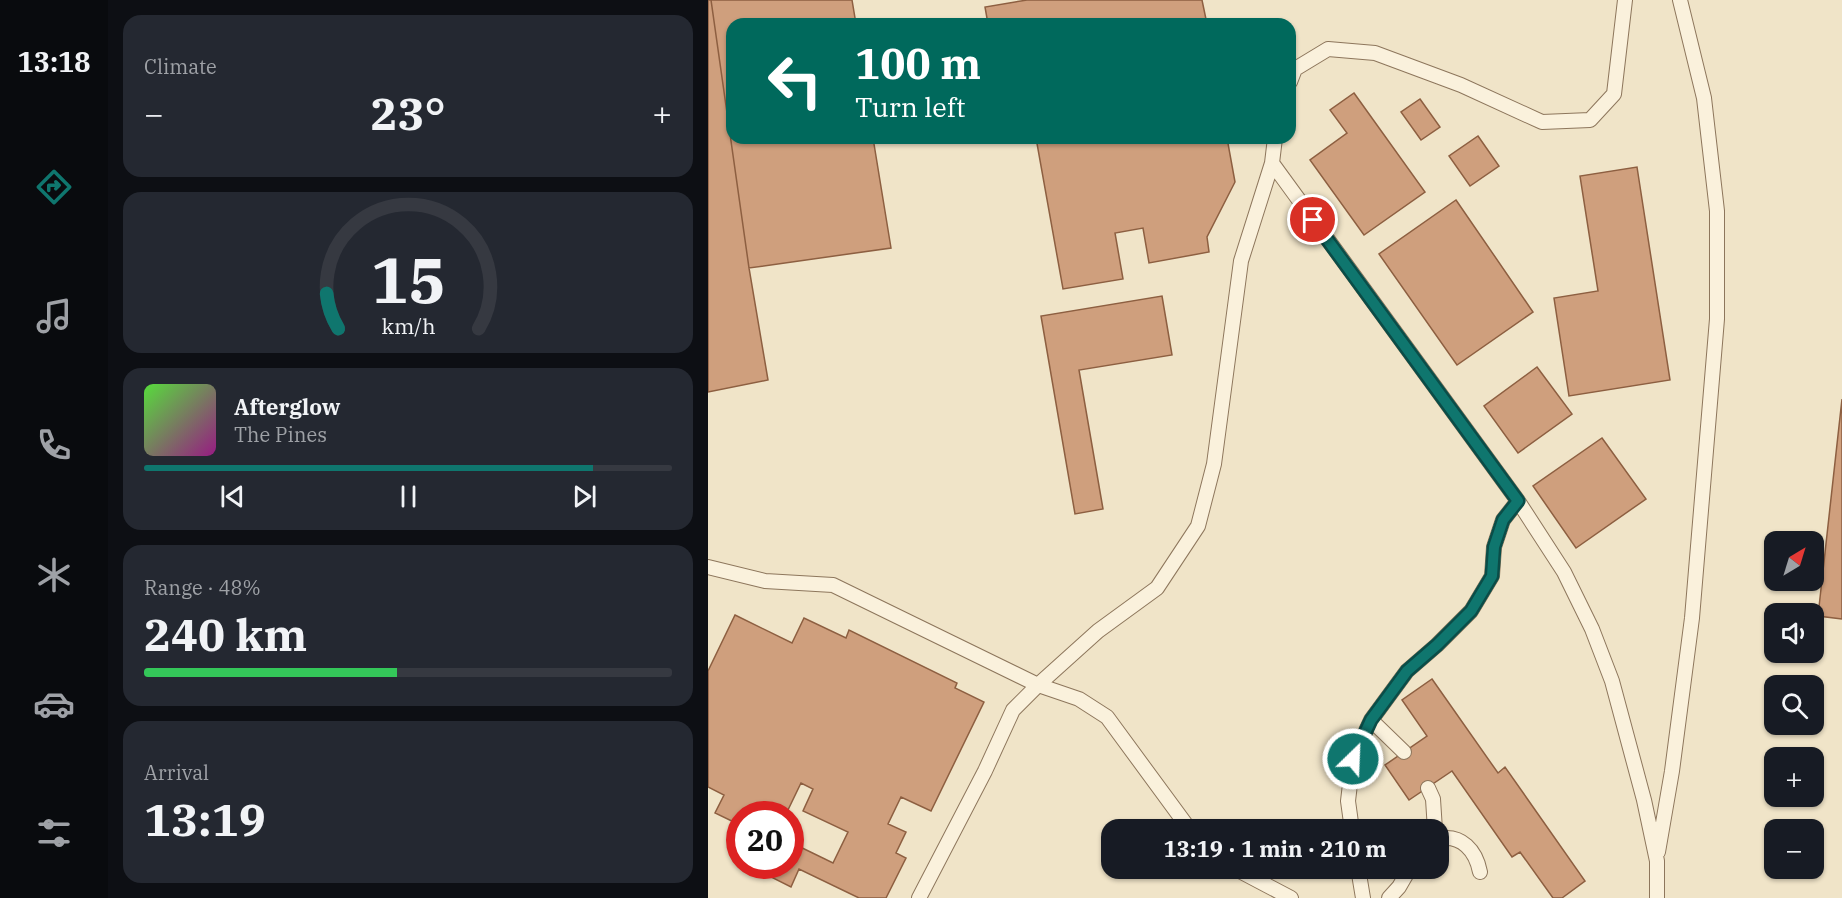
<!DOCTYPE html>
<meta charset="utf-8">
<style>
body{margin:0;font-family:"IBM Plex Serif",serif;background:#242831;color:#f1f3f6;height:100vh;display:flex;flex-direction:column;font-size:22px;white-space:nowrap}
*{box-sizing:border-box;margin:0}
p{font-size:20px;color:#9ea1a6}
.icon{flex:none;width:33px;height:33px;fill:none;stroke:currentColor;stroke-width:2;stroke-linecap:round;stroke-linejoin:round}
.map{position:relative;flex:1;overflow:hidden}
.drawer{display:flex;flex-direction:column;gap:15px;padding:15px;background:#0d0f14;width:600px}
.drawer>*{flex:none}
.banner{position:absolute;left:18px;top:18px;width:570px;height:126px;border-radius:18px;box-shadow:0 2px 4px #0004;background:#00695c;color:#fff;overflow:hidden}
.needle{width:39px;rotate:38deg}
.controls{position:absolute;left:1056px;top:531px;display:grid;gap:12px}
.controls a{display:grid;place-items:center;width:60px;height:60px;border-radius:12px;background:#171b24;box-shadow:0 2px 4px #0004;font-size:30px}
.speed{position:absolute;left:18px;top:801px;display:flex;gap:12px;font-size:30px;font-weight:700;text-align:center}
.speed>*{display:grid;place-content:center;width:78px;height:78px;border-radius:50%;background:#171b24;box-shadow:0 2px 4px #0004;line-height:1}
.speed .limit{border:9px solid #d22;background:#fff;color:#111}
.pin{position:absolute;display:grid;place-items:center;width:51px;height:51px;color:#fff;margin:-26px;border:3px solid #fff;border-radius:50%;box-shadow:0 2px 6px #0007}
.me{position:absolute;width:66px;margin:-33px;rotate:24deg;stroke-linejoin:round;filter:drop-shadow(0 0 4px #0008)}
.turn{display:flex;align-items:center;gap:21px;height:126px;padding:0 30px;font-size:27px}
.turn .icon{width:78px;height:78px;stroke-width:2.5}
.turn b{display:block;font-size:42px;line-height:51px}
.big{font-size:45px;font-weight:700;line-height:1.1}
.drawer .card{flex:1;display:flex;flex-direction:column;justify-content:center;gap:9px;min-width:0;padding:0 21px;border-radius:18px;background:#242831}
.drawer .dial{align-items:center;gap:0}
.dial svg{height:156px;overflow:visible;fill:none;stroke:#363941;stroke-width:7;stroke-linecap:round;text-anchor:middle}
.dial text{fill:#f1f3f6;stroke:none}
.song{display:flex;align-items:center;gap:18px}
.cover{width:72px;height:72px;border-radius:9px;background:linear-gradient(135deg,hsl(110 70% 55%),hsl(310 70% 35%))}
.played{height:6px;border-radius:3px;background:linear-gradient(90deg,#0f766e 85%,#363941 85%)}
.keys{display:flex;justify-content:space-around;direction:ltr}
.heat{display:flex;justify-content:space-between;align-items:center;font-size:33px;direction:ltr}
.charge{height:9px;border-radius:4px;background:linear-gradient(90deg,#34c759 48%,#363941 0)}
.trip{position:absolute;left:393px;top:819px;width:348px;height:60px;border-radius:18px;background:#171b24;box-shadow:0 2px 4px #0004;font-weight:700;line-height:60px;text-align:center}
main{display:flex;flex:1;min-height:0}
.tab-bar{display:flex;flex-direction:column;width:108px;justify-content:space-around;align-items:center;background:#090b0e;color:#9ea1a6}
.tab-bar .icon{width:42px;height:42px}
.tab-bar .current{color:#0f766e}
.tab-bar b{font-size:27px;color:#f1f3f6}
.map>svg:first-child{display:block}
.building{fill:#cf9f7d;stroke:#8d5f41;stroke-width:1.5}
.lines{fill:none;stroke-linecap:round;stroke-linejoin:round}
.service-casing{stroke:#8d765c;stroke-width:16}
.service{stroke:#faf1dc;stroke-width:14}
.route-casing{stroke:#0a4d48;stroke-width:15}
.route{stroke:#0f766e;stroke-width:10}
</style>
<main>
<nav class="tab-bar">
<b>13:18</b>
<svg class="icon current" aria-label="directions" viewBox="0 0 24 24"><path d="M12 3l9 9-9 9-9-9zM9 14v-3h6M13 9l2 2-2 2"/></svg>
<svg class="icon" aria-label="music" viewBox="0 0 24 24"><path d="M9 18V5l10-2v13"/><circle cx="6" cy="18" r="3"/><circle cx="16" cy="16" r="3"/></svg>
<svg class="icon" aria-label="phone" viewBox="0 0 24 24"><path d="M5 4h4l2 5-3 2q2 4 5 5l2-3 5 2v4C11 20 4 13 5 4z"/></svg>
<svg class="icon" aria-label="climate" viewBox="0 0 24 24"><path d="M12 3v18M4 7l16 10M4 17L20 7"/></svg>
<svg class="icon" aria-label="car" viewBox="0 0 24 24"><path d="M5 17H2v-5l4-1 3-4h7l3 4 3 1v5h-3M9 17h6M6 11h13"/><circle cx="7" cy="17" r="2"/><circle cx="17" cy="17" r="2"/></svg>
<svg class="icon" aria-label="filters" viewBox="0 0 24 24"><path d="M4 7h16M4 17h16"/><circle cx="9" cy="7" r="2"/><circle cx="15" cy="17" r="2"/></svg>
</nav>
<section class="drawer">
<div class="card"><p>Climate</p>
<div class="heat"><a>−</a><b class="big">23°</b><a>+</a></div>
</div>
<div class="card dial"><svg viewBox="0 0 100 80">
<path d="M14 69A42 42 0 1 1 86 69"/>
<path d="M14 69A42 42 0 0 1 8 51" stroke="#0f766e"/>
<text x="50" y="56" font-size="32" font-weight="700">15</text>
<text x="50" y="72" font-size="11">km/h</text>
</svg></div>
<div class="card">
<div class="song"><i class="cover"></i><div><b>Afterglow</b><p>The Pines</p></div></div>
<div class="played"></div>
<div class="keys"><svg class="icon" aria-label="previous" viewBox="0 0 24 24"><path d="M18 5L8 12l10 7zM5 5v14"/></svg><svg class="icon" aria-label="pause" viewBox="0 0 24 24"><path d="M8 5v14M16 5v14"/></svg><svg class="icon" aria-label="next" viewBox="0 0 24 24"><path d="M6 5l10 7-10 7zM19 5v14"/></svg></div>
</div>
<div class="card"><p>Range · 48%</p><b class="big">240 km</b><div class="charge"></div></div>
<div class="card"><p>Arrival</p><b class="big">13:19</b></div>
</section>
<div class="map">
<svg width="1134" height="898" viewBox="0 0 1134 898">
<rect width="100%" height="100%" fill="#f0e4c8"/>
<!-- building -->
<path class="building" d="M0 0H3L41 268 60 380 0 392Z
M3 0H144L148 24H24V138H165L183 248 41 268Z
M319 0H494L499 24H280L277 7Z
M646 93 717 192 656 235 602 160 639 133 622 110Z
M712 99 732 127 713 140 693 112Z
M770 136 791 166 762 186 741 156Z
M328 138H519L527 182 499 237 501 252 441 263 435 228 407 233 415 279 355 289Z
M929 167 962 380 861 396 846 298 890 291 872 176Z
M748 200 825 312 749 365 671 254Z
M454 296 464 355 371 370 395 509 367 514 333 316Z
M829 367 864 414 810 453 776 406Z
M1134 399V619L1110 616Z
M894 438 938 499 868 548 825 486Z
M27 615 84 643 96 618 138 638 141 630 249 683 247 688 276 702 223 811 193 797 180 824 198 832 188 853 198 858 178 898H151L91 869 83 887 63 877 68 866H82V842L125 863 140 832 95 811 105 789 93 783 78 814H32V825L7 813 16 795 0 787V671Z
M724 679 790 773 797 767 877 881 854 898H845L812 852 804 857 744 771 701 800 677 765 719 736 694 700Z"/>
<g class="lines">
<defs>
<path id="service" d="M582 82 587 69 620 49 667 53 753 85 834 122 882 120 906 94 917 0
M567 138 564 163 810 501 856 572 884 629 904 681 936 800 949 861V898
M0 567 57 581 125 585 330 685 390 631 449 588 490 526 506 464 533 261 564 163
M663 720 696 752
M720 788 725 799 727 830
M644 830 640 801 645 759 663 720 699 671 729 645 763 611 784 576 786 547 795 520 810 501
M730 839C754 834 768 851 772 872
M950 852 964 771 984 618 1009 319V211L996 98 972 0
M526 868 583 898
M650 868 655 898
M211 898 277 771 305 710 330 685 371 699 399 717 482 830
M681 898 691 887 702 868"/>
</defs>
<!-- service casing -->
<use href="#service" class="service-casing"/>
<!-- service -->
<use href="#service" class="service"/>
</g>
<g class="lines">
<defs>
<path id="route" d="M605 220 810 501 795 520 786 547 784 576 763 611 729 645 699 671 663 720 645 759"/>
</defs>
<!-- route casing -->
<use href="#route" class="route-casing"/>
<!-- route -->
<use href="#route" class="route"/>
</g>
</svg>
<div class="controls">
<a><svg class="needle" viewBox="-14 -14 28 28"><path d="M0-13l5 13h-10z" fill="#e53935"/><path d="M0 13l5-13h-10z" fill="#9ea1a6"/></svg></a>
<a><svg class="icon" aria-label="sound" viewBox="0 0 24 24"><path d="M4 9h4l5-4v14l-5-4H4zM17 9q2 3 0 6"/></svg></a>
<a><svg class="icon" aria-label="search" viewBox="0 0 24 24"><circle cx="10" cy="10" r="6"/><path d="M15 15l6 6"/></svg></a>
<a>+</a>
<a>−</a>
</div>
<div class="speed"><div class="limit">20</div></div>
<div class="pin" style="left:605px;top:220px;background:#d93025"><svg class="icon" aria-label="arrive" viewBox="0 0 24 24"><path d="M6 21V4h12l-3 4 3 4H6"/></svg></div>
<svg class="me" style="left:645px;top:759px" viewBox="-20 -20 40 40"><circle r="17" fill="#0f766e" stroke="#fff" stroke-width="3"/><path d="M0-11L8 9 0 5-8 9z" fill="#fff"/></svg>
<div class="trip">13:19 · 1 min · 210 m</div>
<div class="banner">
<div class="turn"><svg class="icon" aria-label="left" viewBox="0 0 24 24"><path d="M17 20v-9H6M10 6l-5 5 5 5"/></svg><div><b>100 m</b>Turn left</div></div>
</div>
</div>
</main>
